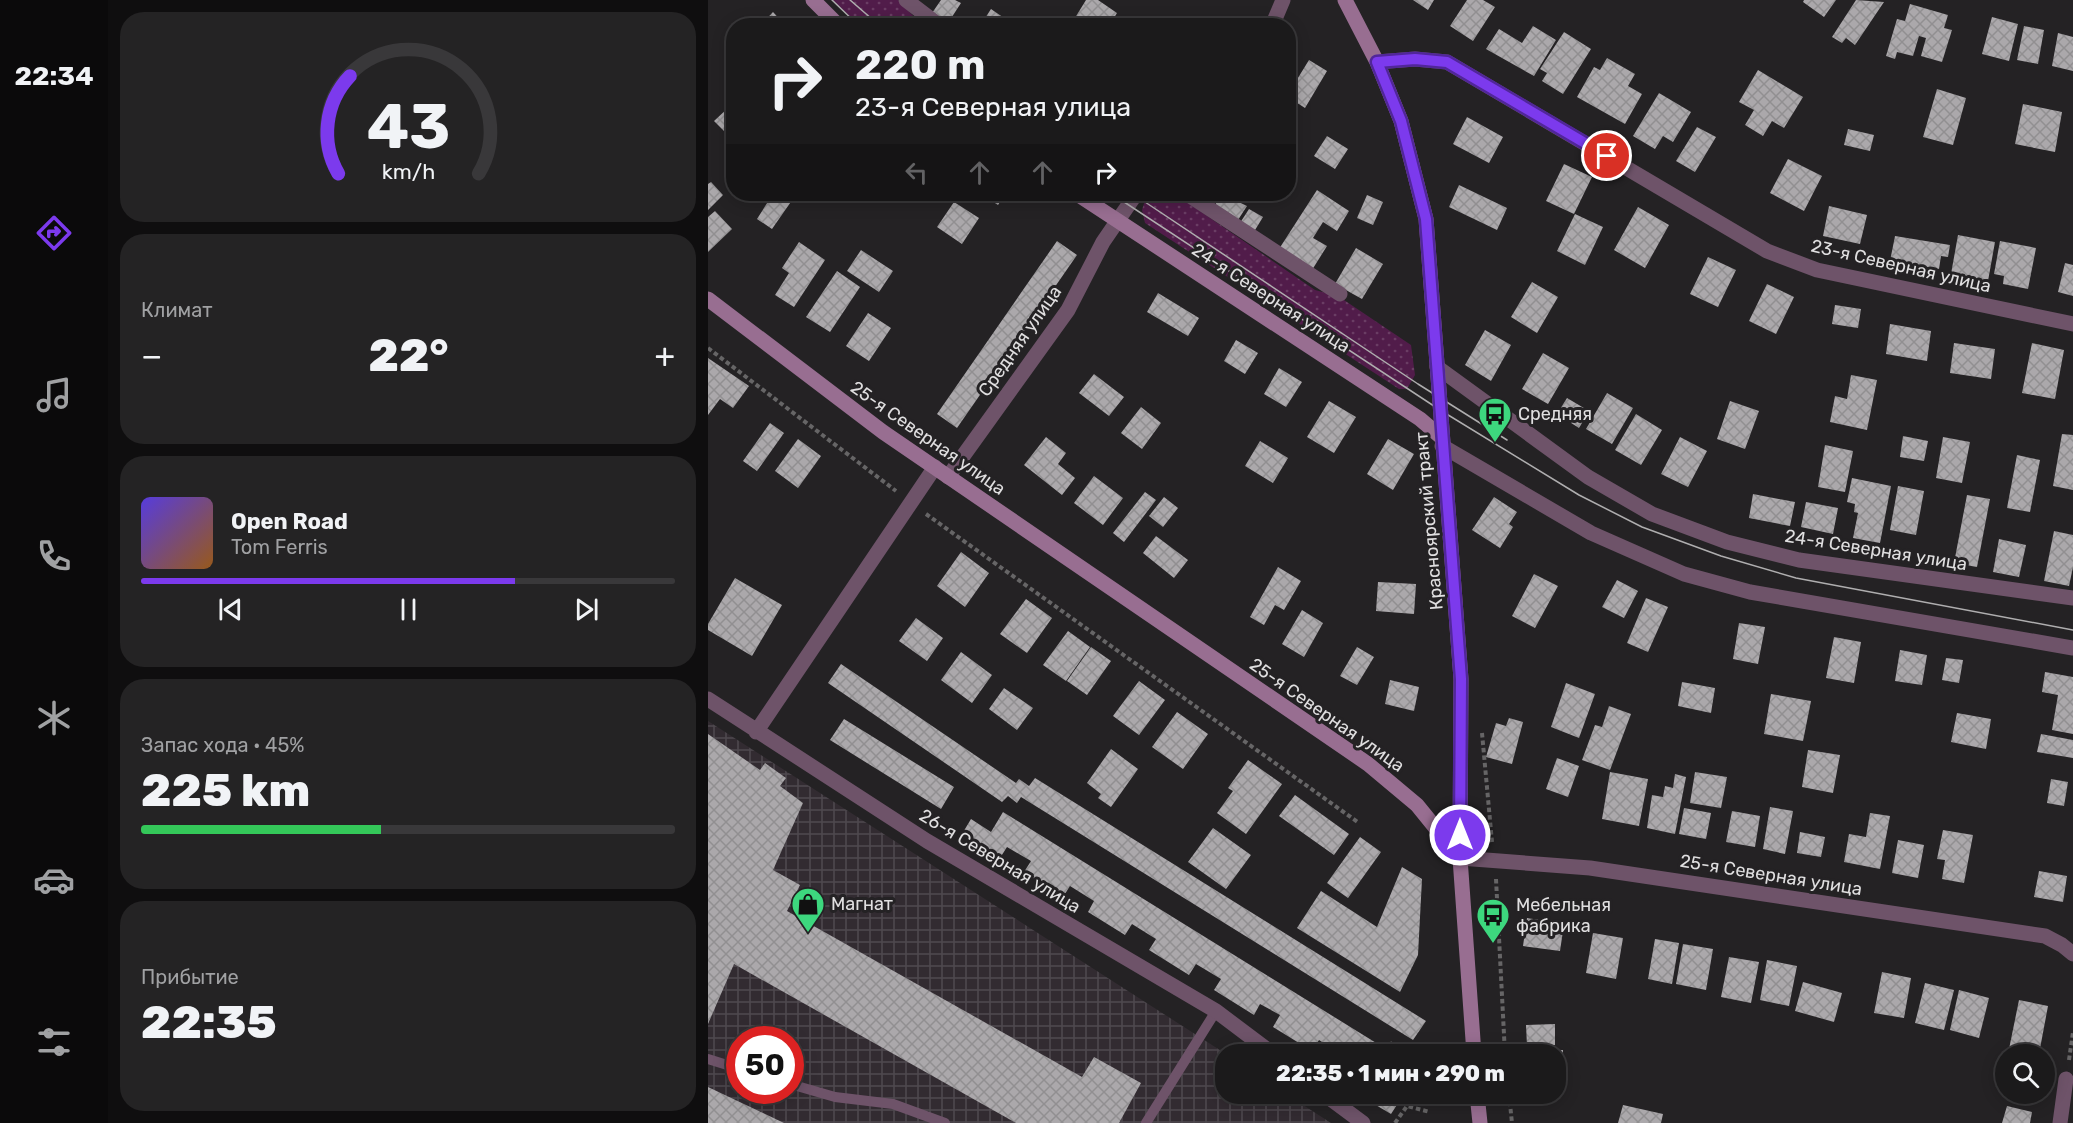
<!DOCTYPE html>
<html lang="ru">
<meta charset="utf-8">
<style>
body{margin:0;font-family:Rubik,sans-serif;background:#242324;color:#f1f3f6;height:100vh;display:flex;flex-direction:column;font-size:22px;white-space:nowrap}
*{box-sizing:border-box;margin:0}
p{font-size:20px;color:#a0a1a3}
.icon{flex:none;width:33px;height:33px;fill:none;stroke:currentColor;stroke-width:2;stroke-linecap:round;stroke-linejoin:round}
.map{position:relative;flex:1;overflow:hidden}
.side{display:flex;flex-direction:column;gap:12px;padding:12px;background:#0f0e0f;width:600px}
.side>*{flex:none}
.guide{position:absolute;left:18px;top:18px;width:570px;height:183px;border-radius:24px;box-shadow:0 3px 15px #0003,0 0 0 2px #39383a;background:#1b1a1b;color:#f1f3f6;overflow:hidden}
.buttons{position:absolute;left:1287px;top:1044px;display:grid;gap:12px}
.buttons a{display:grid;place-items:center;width:60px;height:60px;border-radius:50%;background:#1b1a1b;box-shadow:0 3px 15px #0003,0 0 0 2px #39383a;font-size:30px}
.speed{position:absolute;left:18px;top:1026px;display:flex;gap:12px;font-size:30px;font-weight:700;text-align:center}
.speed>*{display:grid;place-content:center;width:78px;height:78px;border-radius:50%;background:#1b1a1b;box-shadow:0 3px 15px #0003,0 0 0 2px #39383a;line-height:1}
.speed .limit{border:9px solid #d22;background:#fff;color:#111}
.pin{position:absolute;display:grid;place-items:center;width:51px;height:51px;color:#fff;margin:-26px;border:3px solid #fff;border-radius:50%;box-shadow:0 2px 6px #0007}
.me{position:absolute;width:66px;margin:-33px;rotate:0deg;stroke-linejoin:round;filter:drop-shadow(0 0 4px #0008)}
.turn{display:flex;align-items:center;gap:21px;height:126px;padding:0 30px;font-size:27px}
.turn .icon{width:78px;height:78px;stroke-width:2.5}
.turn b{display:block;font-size:42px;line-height:51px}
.lanes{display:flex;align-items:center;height:57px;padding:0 30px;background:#0003;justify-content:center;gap:30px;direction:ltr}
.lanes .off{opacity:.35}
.big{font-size:45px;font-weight:800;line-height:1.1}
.side .tile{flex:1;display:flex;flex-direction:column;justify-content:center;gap:9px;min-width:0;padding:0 21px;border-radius:24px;background:#242324}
.side .dial{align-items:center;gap:0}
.dial svg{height:156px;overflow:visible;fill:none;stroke:#39383a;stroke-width:7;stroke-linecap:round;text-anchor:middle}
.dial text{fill:#f1f3f6;stroke:none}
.song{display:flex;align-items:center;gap:18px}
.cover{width:72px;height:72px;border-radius:9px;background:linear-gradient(135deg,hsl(250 70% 55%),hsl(30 70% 35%))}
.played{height:6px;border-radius:3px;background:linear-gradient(90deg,#7c3aed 70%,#39383a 70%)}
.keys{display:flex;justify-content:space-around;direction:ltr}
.heat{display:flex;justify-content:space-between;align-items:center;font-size:33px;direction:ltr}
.charge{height:9px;border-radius:4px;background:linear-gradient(90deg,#34c759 45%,#39383a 0)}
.trip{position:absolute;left:507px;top:1044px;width:351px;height:60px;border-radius:24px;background:#1b1a1b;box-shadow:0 3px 15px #0003,0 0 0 2px #39383a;font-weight:800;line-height:60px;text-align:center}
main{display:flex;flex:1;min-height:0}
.tabs{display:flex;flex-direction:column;width:108px;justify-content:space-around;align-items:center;background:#0b0a0b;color:#a0a1a3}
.tabs .icon{width:42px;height:42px}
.tabs .active{color:#7c3aed}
.tabs b{font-size:27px;color:#f1f3f6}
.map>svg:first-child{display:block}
.industrial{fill:url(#industrial-grid);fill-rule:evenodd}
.grass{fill:url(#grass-dots)}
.building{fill:url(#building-cross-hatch)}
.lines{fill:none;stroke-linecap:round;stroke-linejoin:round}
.path{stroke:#666566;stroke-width:4;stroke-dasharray:4.5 3;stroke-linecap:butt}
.lane{stroke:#6e5369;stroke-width:10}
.street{stroke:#6e5369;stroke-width:15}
.secondary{stroke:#986e91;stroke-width:15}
.tram{stroke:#afaeaf;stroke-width:1.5}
.route-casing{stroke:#51269a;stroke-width:15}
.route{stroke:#7c3aed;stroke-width:10}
.labels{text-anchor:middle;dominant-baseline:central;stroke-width:6;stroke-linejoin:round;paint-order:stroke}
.street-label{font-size:18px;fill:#e0dfe0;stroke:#242224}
.poi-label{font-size:18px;fill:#e0dfe0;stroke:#242224;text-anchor:start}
</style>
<main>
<nav class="tabs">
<b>22:34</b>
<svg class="icon active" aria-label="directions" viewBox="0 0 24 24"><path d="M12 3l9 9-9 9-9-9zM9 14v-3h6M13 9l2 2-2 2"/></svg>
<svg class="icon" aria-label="music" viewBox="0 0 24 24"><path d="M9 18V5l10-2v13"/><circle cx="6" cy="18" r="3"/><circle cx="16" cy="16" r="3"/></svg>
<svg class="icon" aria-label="phone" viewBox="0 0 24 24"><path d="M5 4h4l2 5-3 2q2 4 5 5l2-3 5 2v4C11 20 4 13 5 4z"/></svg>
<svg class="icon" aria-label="climate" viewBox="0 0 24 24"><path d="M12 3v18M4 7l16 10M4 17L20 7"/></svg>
<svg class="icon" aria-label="car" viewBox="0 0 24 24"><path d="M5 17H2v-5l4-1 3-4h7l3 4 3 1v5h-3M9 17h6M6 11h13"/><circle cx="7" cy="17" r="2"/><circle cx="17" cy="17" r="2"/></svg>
<svg class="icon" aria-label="filters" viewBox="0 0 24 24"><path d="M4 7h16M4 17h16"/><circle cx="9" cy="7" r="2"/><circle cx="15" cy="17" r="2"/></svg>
</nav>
<section class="side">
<div class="tile dial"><svg viewBox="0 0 100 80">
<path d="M14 69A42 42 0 1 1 86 69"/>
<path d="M14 69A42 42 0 0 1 20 19" stroke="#7c3aed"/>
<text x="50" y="56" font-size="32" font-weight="700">43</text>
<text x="50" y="72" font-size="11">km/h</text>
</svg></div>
<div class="tile"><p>Климат</p>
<div class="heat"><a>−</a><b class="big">22°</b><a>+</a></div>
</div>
<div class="tile">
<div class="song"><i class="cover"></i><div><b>Open Road</b><p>Tom Ferris</p></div></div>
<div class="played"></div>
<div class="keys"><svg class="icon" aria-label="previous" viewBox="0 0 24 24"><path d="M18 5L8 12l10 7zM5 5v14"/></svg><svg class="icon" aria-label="pause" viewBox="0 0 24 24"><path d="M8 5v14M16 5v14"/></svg><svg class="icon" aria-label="next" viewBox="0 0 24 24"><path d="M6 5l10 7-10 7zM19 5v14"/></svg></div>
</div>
<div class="tile"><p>Запас хода · 45%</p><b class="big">225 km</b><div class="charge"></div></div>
<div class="tile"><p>Прибытие</p><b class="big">22:35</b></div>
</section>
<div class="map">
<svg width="1365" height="1123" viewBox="0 0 1365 1123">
<defs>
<pattern id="industrial-grid" width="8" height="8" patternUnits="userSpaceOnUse" patternTransform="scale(1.5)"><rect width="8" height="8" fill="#322b31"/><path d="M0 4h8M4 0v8" fill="none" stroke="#4f494f"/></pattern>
<pattern id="grass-dots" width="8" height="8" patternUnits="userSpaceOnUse" patternTransform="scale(1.5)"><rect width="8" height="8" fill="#511c4a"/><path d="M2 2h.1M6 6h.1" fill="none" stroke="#6a3d64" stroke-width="1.8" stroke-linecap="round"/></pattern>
<pattern id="building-cross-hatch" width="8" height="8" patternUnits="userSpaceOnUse" patternTransform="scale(1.5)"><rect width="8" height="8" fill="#aba8ab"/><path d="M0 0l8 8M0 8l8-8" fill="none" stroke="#918f91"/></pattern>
</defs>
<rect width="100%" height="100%" fill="#242224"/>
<!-- industrial -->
<path class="industrial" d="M0 721 518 1054V1094H578L623 1123H0ZM32 1040H82V1090H32Z"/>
<!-- grass -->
<path class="grass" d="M124 0H190L208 19 215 17 225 25H151Z
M439 194H467L607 290 630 296 703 345 707 375 699 389H691L437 223 434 210Z"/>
<!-- building -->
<path class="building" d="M233 0H247L253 3 240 23 224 13Z
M378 0H390L409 13 401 26H362Z
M705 0H726L720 10Z
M759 0H775L787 7 765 41 742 26Z
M1096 0H1128L1116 17 1095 2Z
M1148 0 1176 2 1147 45 1138 38 1134 43 1124 37Z
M1202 4 1240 15 1236 28 1244 30 1234 62 1213 56 1218 38 1211 36 1205 56 1189 52 1187 59 1178 56 1189 19 1197 21Z
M283 9 302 22 299 26H272Z
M65 12 78 26H52Z
M1284 17 1310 24 1301 61 1274 54Z
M825 26 848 40 826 76 778 49 791 29 814 43Z
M1316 26 1336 30 1330 64 1309 60Z
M856 32 883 49 855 94 834 81 839 73 832 69Z
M1350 33 1365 37V71L1344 66Z
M899 58 927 74 920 86 934 94 917 124 869 97 886 67 892 70Z
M601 60 619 71 597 108 580 97V94Z
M1050 70 1095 97 1076 128 1064 121 1055 136 1037 125 1046 110 1031 102Z
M1229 89 1258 98 1245 145 1215 137Z
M951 93 983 112 965 142 955 136 947 149 925 136Z
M1315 104 1354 112 1347 152 1307 144Z
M21 107 26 112 24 139 6 121Z
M759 117 795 137 781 163 745 144Z
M989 127 1008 137 987 172 968 161Z
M1140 129 1166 135 1162 151 1136 145Z
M619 136 640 149 627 169 606 156Z
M1080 159 1114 176 1096 211 1062 193Z
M856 164 884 177 866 214 838 201Z
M3 182 15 195 0 210V184Z
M751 185 799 208 789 230 741 207Z
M609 190 641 211 629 231 615 222 605 238 619 246 604 270 571 249Z
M51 194H83L87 196 64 229 49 219 61 200Z
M278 194H297L290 205 276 196Z
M514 194 539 206 528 223 505 208Z
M659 195 675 202 665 225 649 218Z
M246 202 271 218 254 244 229 227Z
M1121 206 1159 215 1152 244 1115 236Z
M930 207 961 225 937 268 906 250Z
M541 209 555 217 544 235 530 226Z
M7 211 24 229 0 252V217Z
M867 214 895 227 877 265 849 251Z
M1250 235 1287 242 1280 281 1243 274Z
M1187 236 1242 245 1240 257 1233 256 1231 269 1182 261Z
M349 241 369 255 249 428 229 414Z
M1292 241 1328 248 1320 289 1295 284 1296 276 1286 274Z
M91 242 117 260 86 307 67 295 81 273 74 268Z
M648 248 675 264 654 299 627 284Z
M153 250 185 271 171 292 139 271Z
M1000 257 1028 270 1010 307 982 294Z
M1357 263 1365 265V296L1350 292Z
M129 271 152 287 122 332 98 317Z
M824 282 850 297 829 333 803 317Z
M1059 284 1086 297 1068 334 1041 321Z
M450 293 491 318 480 336 439 312Z
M1127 305 1153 309 1150 328 1124 324Z
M160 313 183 328 161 361 138 346Z
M1182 324 1223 331 1219 361 1178 354Z
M777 330 803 345 783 381 757 365Z
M528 340 550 353 537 374 516 361Z
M1246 343 1287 349 1283 379 1242 373Z
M1324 343 1356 350 1347 399 1314 393Z
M835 353 861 368 840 404 814 389Z
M0 358 41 386 25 408 12 399 0 415Z
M571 368 594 382 578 407 556 394Z
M386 374 416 397 401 416 371 393Z
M1143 375 1169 380 1159 430 1122 422 1127 396 1139 399Z
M899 393 925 408 904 444 878 429Z
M859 398 881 411 871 428 849 414Z
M621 401 648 417 626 453 599 437Z
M1022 401 1051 411 1037 449 1009 439Z
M433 407 453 423 434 449 413 433Z
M928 414 954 430 933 465 907 450Z
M62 423 76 433 49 471 35 461Z
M1354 434 1365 435V490L1345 486Z
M1195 436 1220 441 1216 461 1192 457Z
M338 437 358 453 350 464 367 478 354 495 316 465Z
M972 437 999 451 980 487 953 474Z
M1235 437 1262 442 1254 483 1228 478Z
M90 439 113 456 90 488 67 471Z
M680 439 706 454 685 490 659 474Z
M552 441 580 458 565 483 537 466Z
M1117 445 1145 451 1137 492 1110 487Z
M1309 455 1332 460 1322 512 1299 508Z
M386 476 415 498 395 525 366 503Z
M1144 478 1183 486 1172 543 1145 538 1150 513 1146 512 1147 504 1139 502Z
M1190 486 1216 491 1208 535 1182 530Z
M437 492 448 500 416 542 405 533Z
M1045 494 1087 502 1082 526 1041 518Z
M1259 495 1282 499 1269 567 1246 563Z
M456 497 470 508 455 527 441 516Z
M786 497 809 512 801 524 805 527 792 548 764 530Z
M1098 502 1130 508 1125 534 1093 527Z
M1346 531 1365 535V567L1361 586 1336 581Z
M448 536 480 560 466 578 435 553Z
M1291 539 1318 545 1311 577 1285 572Z
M253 552 281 573 257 607 229 586Z
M570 567 593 581 576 610 567 605 556 625 542 617Z
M826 574 850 586 827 628 804 616Z
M27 578 74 605 44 656 0 630V624Z
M909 580 930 591 916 618 894 607Z
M670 582 708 584 706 614 668 611Z
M938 598 960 607 940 652 919 643Z
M318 599 344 618 319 653 292 634Z
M594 610 615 623 596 657 574 644Z
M208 618 235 638 219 661 191 641Z
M1031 623 1057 627 1050 664 1025 659Z
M360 631 382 647 358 681 335 665Z
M1126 637 1153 642 1146 683 1118 678Z
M383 647 403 661 379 695 359 681Z
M649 647 666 657 649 685 632 676Z
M1192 650 1219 655 1214 685 1187 681Z
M253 652 284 675 264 703 233 680Z
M1238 658 1255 660 1251 683 1234 680Z
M133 664 308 783 311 779 321 786 327 778 718 1021 705 1040 313 797 309 803 300 796 294 802 120 683Z
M1337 672 1365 677V734L1344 730 1350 695 1334 692Z
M682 680 711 687 706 711 677 704Z
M431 681 457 700 431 735 405 716Z
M974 682 1007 688 1003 713 970 706Z
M858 683 887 694 871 738 843 727Z
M296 688 325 708 309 730 281 709Z
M1063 694 1103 701 1095 741 1056 734Z
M901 706 923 714 902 770 874 760 887 725 894 727Z
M469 712 500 734 475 769 444 747Z
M1249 713 1283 719 1278 749 1243 742Z
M801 718 815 722 804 764 778 757 788 723 798 726Z
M136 719 246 787 233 809 122 740Z
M0 734 52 770 57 763 78 778 72 786 95 803 65 870 92 885 79 911 374 1077 386 1057 433 1083 411 1123H308L26 964 0 1024Z
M1333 734 1365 740V758L1329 752Z
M403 749 430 769 403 807 390 798 393 794 379 783Z
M1100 750 1132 755 1125 793 1094 787Z
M849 758 871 766 860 797 838 789Z
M540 760 574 784 538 834 509 813 525 791 520 788Z
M902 772 940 779 931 826 894 819Z
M987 772 1019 777 1013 808 982 803Z
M967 774 978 777 967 834 939 828 944 795 955 797 957 786 965 788Z
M1343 779 1360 782 1356 806 1339 803Z
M587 795 641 834 626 855 571 816Z
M1062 807 1085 811 1077 854 1055 849Z
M976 808 1003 813 998 839 971 834Z
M1024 811 1052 816 1047 847 1018 842Z
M295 812 686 1054H632L611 1040 604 1051 565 1027 572 1015 552 1004 546 1015 506 990 513 979 488 964 481 975 441 950 448 939 424 924 417 935 380 912 386 901 362 886 355 897 316 872 323 861 299 847 292 858 254 834 263 819 283 832Z
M1162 813 1182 816 1172 869 1136 862 1141 834 1158 837Z
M505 828 543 855 518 889 480 862Z
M1235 830 1265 835 1256 883 1234 879 1237 860 1229 859Z
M1092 832 1117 837 1113 857 1089 853Z
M652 837 673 852 640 898 619 883Z
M1190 840 1216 845 1210 878 1184 873Z
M694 867 714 879 710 955 692 992 589 928 613 891 669 927Z
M1331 871 1359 876 1355 902 1326 897Z
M819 918 856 924 852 951 815 946Z
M885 933 915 938 908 979 878 973Z
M947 939 971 943 964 984 940 979Z
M975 944 1005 949 998 990 968 984Z
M1021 957 1051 962 1043 1003 1013 997Z
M1059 960 1089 966 1081 1006 1052 1000Z
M1174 972 1203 978 1196 1018 1166 1013Z
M1095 982 1134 993 1126 1022 1087 1011Z
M1217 983 1246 990 1236 1030 1207 1023Z
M1251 990 1281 998 1271 1038 1242 1030Z
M1311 1000 1340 1006 1331 1054H1300Z
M847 1024V1045L819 1046 818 1025Z
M825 1050H855V1070L848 1071V1054H825Z
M0 1087 76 1123H0Z
M649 1094H696L683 1114Z
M915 1105 955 1114 953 1123H910Z
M1299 1106 1324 1112 1322 1123H1294Z"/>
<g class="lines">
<!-- path -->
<path class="path" d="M0 348 188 491
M218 514 651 823
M774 733 784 842
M788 879 797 1054
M682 1043 704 1054
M1361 1060 1365 1032
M801 1094 804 1123
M687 1123 699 1106 722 1112"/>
<!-- lane -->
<path class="lane" d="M0 1059 32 1069
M82 1084 127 1097 185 1104 237 1123
M438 1123 508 1011"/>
<!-- street -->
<path class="street" d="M198 0 232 26
M564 26 575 0
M669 62 707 59 739 62 1059 251 1109 270 1365 324
M479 194 632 294
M729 367 880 477 944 514 1019 542 1091 560 1365 598
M734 446 883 533 976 574 1042 592 1365 648
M240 477 360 310 395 242 428 194
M0 699 219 841 508 1011 565 1054
M48 732 227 467
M752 858 882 868 1337 936 1354 945 1365 954
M616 1094 655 1123
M1352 1123 1358 1079"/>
<!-- secondary -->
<path class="secondary" d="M105 0 131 26
M637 0 669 62 693 121 718 219 753 679 752 858 766 1054
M369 194 712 419 733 437
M0 299 175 432 660 764 709 805 752 858
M769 1094 772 1123"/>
<!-- tram -->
<path class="tram" d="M124 0 151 26
M142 0 172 26
M404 194 732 410 871 495 934 527 1013 556 1088 578 1365 630
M425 194 710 384 799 440"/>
</g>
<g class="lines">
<defs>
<path id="route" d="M752 835 753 679 718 219 693 121 669 62 707 59 739 62 899 156"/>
</defs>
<!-- route casing -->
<use href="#route" class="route-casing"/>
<!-- route -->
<use href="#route" class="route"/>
</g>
<!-- icons -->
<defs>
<symbol id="bus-pin" viewBox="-11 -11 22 30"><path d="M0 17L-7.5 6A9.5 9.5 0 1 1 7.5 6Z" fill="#3dd77e" stroke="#242224"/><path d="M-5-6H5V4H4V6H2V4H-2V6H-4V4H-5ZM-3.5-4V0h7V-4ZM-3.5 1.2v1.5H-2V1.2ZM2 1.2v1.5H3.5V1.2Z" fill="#111"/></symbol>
<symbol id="shop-pin" viewBox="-11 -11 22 30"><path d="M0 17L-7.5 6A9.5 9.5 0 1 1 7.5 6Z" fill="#3dd77e" stroke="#242224"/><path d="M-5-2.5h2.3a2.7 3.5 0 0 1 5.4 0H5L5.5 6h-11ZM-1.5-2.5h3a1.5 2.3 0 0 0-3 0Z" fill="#111"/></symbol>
</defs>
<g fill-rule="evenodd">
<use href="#bus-pin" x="768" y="395" width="38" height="52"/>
<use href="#shop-pin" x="81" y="885" width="38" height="52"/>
<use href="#bus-pin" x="766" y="896" width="38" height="52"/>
</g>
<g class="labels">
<!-- street labels -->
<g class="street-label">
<text transform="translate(1193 266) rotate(13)">23-я Северная улица</text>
<text transform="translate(563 298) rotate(33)">24-я Северная улица</text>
<text transform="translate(312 341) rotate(-55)">Средняя улица</text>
<text transform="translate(220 438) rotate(35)">25-я Северная улица</text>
<text transform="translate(721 521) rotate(-95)">Красноярский тракт</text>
<text transform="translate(1168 550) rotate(9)">24-я Северная улица</text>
<text transform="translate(619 715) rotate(35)">25-я Северная улица</text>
<text transform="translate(292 861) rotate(31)">26-я Северная улица</text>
<text transform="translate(1063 875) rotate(9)">25-я Северная улица</text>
</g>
<!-- poi labels -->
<g class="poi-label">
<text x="810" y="414">Средняя</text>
<text x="123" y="904">Магнат</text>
<text x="808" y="905">Мебельная<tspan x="808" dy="21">фабрика</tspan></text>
</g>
</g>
</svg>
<div class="buttons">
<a><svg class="icon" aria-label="search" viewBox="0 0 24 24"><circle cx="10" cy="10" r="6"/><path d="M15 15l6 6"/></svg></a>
</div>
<div class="speed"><div class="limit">50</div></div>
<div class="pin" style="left:899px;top:156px;background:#d93025"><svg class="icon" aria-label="arrive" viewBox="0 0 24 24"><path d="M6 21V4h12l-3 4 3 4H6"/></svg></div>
<svg class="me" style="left:752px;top:835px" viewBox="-20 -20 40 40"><circle r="17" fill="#7c3aed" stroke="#fff" stroke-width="3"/><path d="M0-11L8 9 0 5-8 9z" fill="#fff"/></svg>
<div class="trip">22:35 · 1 мин · 290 m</div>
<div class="guide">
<div class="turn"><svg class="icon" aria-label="right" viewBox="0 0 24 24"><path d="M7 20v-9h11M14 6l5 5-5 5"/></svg><div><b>220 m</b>23-я Северная улица</div></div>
<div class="lanes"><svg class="icon off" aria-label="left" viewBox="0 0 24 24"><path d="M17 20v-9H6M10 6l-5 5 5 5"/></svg><svg class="icon off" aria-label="ahead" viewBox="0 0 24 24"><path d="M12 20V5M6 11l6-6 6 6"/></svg><svg class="icon off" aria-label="ahead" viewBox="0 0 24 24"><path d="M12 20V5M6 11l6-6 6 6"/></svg><svg class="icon" aria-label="right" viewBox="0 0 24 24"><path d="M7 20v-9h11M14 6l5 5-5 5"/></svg></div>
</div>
</div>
</main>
